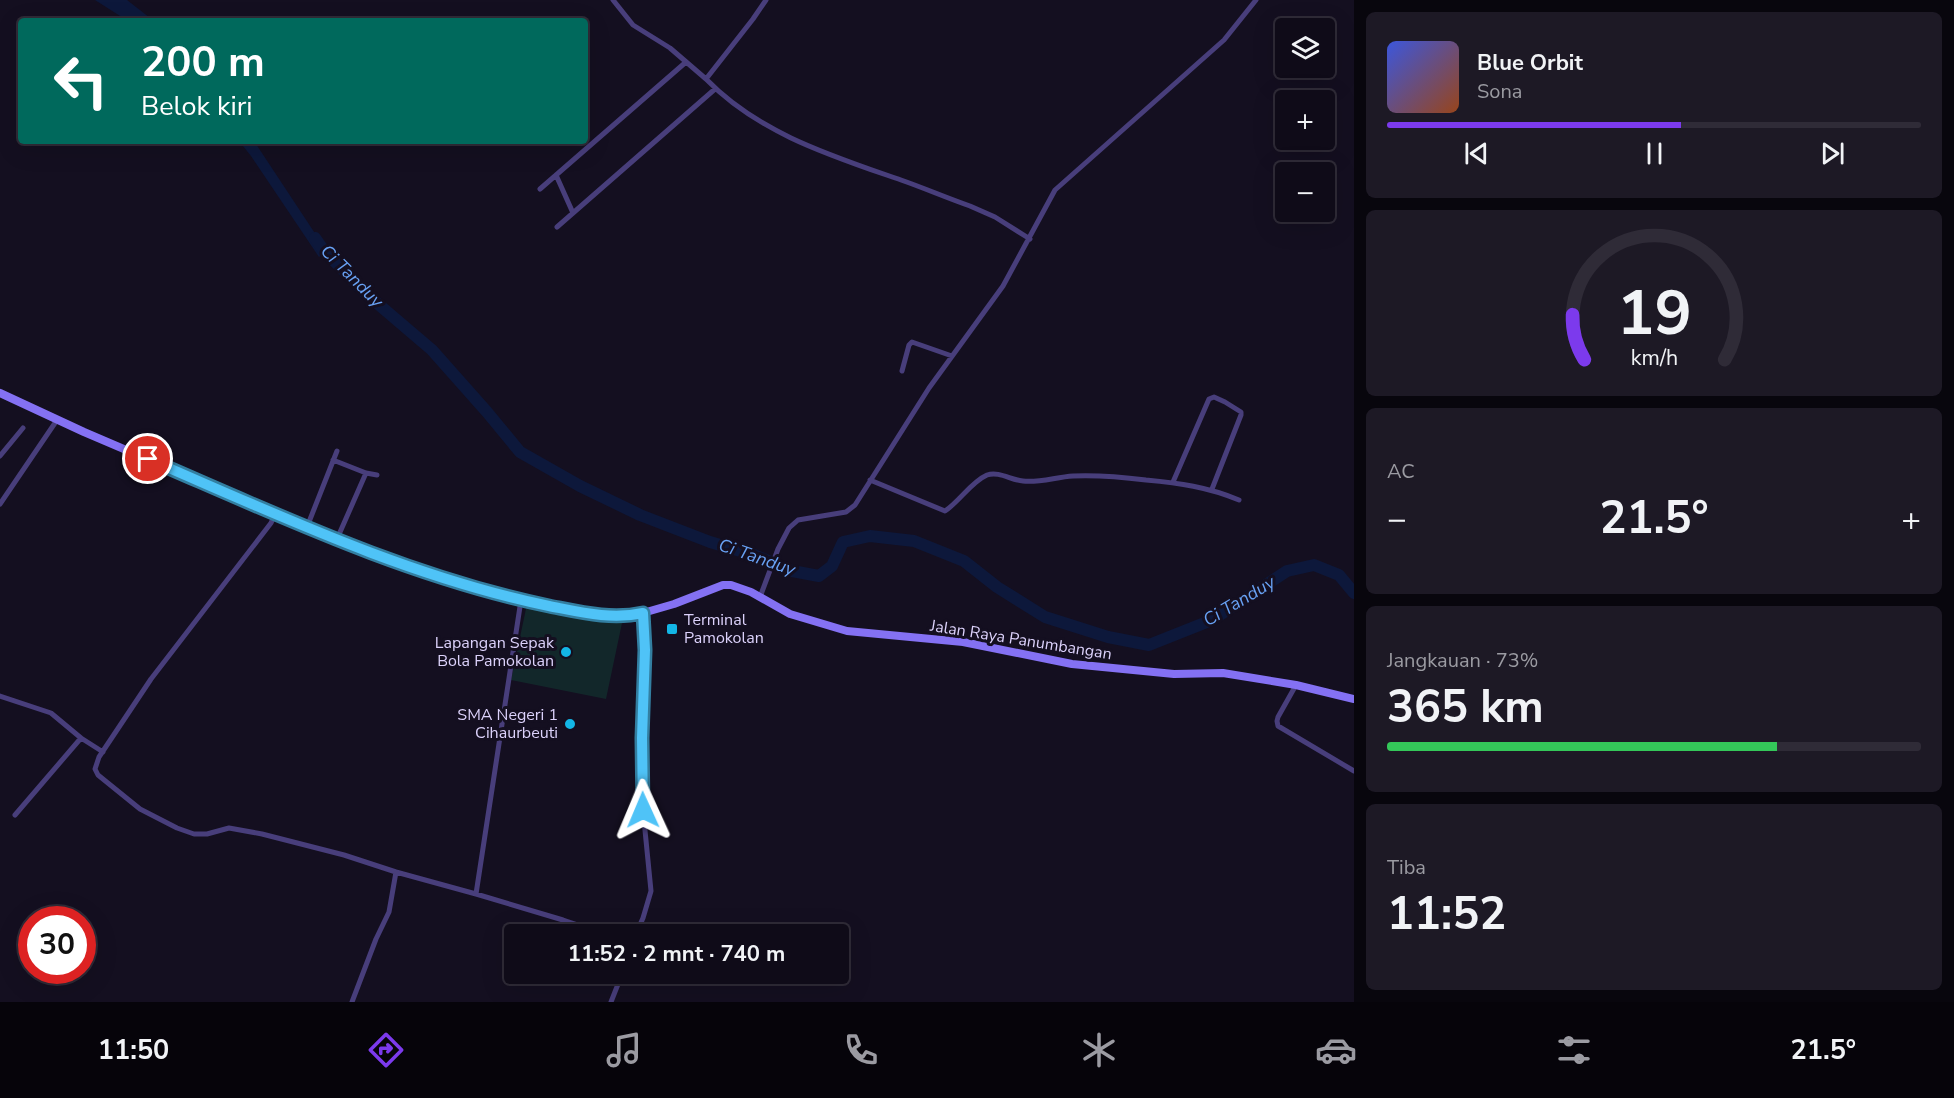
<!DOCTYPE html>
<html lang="id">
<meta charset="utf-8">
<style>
body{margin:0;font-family:"Nunito Sans",sans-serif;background:#1d1925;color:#f1f3f6;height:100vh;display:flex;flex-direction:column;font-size:22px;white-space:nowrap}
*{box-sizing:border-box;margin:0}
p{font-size:20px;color:#9b9ba2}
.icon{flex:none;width:33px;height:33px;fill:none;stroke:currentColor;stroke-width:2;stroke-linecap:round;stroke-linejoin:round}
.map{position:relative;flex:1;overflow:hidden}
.sheet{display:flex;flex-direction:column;gap:12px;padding:12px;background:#08060d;width:600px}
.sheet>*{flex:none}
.guide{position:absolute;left:18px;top:18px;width:570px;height:126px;border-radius:6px;box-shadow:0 6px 24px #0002,0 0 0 2px #2f2b37;background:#00695c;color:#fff;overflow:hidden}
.fabs{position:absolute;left:1275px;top:18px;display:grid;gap:12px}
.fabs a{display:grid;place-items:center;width:60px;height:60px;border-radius:6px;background:#0f0b18;box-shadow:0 6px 24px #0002,0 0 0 2px #2f2b37;font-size:30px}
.speed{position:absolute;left:18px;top:906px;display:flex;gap:12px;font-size:30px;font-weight:700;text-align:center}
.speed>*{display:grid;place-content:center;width:78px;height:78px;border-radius:50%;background:#0f0b18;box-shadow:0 6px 24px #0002,0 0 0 2px #2f2b37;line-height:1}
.speed .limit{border:9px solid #d22;background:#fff;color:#111}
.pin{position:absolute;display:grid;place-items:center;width:51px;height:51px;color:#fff;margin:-26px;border:3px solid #fff;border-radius:50%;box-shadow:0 2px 6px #0007}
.me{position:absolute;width:66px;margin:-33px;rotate:359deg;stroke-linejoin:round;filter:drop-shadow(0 0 4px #0008)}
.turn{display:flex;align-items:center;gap:21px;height:126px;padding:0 24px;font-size:27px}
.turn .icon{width:78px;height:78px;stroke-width:2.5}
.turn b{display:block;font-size:42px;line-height:51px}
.big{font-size:45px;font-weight:700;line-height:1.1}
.sheet .card{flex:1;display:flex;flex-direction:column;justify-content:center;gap:9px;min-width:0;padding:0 21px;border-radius:9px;background:#1d1925}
.sheet .dial{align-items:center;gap:0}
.dial svg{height:156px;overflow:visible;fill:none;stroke:#2f2b37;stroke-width:7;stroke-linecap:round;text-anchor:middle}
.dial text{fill:#f1f3f6;stroke:none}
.song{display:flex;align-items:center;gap:18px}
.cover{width:72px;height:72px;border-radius:9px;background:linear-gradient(135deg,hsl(230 70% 55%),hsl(20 70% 35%))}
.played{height:6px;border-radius:3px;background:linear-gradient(90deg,#7c3aed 55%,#2f2b37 55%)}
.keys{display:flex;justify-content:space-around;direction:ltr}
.heat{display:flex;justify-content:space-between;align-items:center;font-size:33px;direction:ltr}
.charge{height:9px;border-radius:4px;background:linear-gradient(90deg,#34c759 73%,#2f2b37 0)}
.trip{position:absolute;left:504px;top:924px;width:345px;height:60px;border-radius:6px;background:#0f0b18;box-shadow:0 6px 24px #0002,0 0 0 2px #2f2b37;font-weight:700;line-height:60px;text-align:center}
.tab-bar{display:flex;height:96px;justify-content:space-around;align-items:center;background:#06040a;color:#9b9ba2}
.tab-bar .icon{width:42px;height:42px}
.tab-bar .selected{color:#7c3aed}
.tab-bar b{font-size:27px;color:#f1f3f6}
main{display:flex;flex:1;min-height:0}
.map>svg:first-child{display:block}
.green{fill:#12272a}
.water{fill:#0d183b}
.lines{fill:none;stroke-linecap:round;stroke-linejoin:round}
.river{stroke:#0d183b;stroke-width:12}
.minor{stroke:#483e7b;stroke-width:5}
.secondary{stroke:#8471f3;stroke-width:8}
.route-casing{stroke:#337fa1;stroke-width:15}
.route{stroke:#4fc3f7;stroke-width:10}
.poi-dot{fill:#13b6e6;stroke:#140f20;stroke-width:2}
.labels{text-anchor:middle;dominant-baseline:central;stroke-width:6;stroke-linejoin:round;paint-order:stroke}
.poi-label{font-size:16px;fill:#dcd2fb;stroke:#140f20;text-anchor:end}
.street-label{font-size:16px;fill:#dcd2fb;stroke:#140f20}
.water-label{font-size:18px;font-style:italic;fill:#68a1f3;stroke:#140f20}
</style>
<main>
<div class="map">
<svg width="1354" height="1002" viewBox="0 0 1354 1002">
<rect width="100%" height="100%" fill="#140f20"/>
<!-- green -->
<path class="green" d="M527 604 622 623 606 699 511 680Z"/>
<!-- water -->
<path class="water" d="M95 0H127L154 21H128Z
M239 141H254L326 250 319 257 251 156Z"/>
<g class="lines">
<!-- river -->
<path class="river" d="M315 238 322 248 364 292 432 350 487 412 520 452 580 486 640 515 710 542 754 555 792 571 819 576 832 566 843 542 870 536 914 541 964 561 997 587 1045 617 1108 637 1149 645 1212 620 1287 571 1314 565 1339 575 1354 593"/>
<!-- minor -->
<path class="minor" d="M613 0 633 25 670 48 706 79
M766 0 753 19 706 79C758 133 832 156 901 180 924 188 947 198 970 206L995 217 1030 239
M556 175 573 213
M540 189 686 62
M557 227 715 89
M902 371 909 345 912 342 952 356
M0 456 23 428
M333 460 366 473 377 475
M870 480 945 511C960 501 971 482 987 475 999 471 1011 480 1023 481 1039 483 1056 477 1073 476 1097 475 1122 477 1146 480 1179 483 1208 487 1239 500
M1173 482 1209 399 1214 397 1225 402 1241 412V415L1212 489
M0 504 57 420
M275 514 271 523 151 679 99 757 95 769 98 775 140 809 177 828 194 834H207L229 828 262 834 344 855 396 872 476 894 563 920 605 934
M307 527 337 451
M337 539 366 473
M760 597 778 549 789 528 798 520 846 512 855 505 929 388 1003 286 1055 190 1224 40 1256 0
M1296 685 1278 717 1277 721 1278 726 1354 771
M0 696 51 713 81 738 103 752
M15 815 81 738
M476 894 521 600
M636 934 643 918 651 891 643 810 642 738 645 650 643 613
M352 1002 376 939 389 912 396 872
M611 1002 622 974"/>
<!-- secondary -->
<path class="secondary" d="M0 393 84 432 290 520 429 575 521 600 595 615H636L674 604 723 585H731L751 592 790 614 847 631 963 642 1072 664 1174 674 1223 673 1296 685 1354 699"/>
</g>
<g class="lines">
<defs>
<path id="route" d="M148 459C278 515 409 577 549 606 580 612 611 620 643 613L645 650 642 738 643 810"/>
</defs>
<!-- route casing -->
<use href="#route" class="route-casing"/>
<!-- route -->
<use href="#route" class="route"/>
</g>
<!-- markers -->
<g class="poi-dot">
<rect x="666" y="623" width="12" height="12" rx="3"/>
<circle cx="566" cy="652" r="6"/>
<circle cx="570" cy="724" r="6"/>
</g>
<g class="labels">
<!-- poi labels -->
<g class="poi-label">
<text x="684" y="620" text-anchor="start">Terminal<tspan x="684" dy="18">Pamokolan</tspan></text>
<text x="554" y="643">Lapangan Sepak<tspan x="554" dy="18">Bola Pamokolan</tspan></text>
<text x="558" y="715">SMA Negeri 1<tspan x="558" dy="18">Cihaurbeuti</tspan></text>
</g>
<!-- street labels -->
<g class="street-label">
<text transform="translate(1021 640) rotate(9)">Jalan Raya Panumbangan</text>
</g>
<!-- water labels -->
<g class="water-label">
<text transform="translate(352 276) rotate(45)">Ci Tanduy</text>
<text transform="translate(757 557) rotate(19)">Ci Tanduy</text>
<text transform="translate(1239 601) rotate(-31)">Ci Tanduy</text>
</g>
</g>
</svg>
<div class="fabs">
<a><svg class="icon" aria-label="layers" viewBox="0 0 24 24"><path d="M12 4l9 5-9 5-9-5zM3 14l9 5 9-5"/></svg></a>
<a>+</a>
<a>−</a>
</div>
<div class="speed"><div class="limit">30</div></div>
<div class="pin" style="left:148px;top:459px;background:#d93025"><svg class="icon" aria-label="arrive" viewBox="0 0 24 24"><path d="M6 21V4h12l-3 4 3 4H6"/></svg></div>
<svg class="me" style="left:643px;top:810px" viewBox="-20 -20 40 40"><path d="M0-17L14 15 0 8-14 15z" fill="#4fc3f7" stroke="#fff" stroke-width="4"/></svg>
<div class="trip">11:52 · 2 mnt · 740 m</div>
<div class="guide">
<div class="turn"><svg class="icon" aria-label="left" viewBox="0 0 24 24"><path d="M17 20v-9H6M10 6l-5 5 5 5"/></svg><div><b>200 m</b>Belok kiri</div></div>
</div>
</div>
<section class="sheet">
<div class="card">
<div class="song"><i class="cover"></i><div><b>Blue Orbit</b><p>Sona</p></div></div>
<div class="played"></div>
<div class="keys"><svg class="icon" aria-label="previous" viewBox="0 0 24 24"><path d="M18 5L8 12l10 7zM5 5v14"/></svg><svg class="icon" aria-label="pause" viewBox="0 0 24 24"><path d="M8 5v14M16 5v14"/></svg><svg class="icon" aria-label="next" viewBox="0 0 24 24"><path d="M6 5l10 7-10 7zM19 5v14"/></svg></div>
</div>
<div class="card dial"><svg viewBox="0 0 100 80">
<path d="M14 69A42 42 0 1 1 86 69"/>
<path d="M14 69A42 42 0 0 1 8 46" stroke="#7c3aed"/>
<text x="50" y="56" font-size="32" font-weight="700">19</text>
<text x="50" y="72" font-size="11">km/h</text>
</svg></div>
<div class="card"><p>AC</p>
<div class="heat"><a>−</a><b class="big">21.5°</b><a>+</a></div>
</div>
<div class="card"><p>Jangkauan · 73%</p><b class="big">365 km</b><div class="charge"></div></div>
<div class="card"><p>Tiba</p><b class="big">11:52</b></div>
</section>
</main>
<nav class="tab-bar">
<b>11:50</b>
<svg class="icon selected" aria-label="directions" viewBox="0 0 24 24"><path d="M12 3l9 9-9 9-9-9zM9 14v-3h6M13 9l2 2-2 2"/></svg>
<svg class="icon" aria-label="music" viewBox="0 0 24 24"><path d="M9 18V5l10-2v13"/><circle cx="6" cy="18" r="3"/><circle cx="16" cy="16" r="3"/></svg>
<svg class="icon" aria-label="phone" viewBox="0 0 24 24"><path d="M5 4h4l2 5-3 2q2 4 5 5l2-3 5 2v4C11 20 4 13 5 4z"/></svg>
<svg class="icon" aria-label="climate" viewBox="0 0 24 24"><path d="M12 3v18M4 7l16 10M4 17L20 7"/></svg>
<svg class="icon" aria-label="car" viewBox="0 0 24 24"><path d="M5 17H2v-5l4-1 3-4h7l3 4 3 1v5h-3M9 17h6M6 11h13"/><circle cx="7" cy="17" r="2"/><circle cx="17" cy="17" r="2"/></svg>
<svg class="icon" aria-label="filters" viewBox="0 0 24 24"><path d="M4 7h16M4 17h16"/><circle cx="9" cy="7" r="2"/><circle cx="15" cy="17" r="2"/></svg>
<b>21.5°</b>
</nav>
